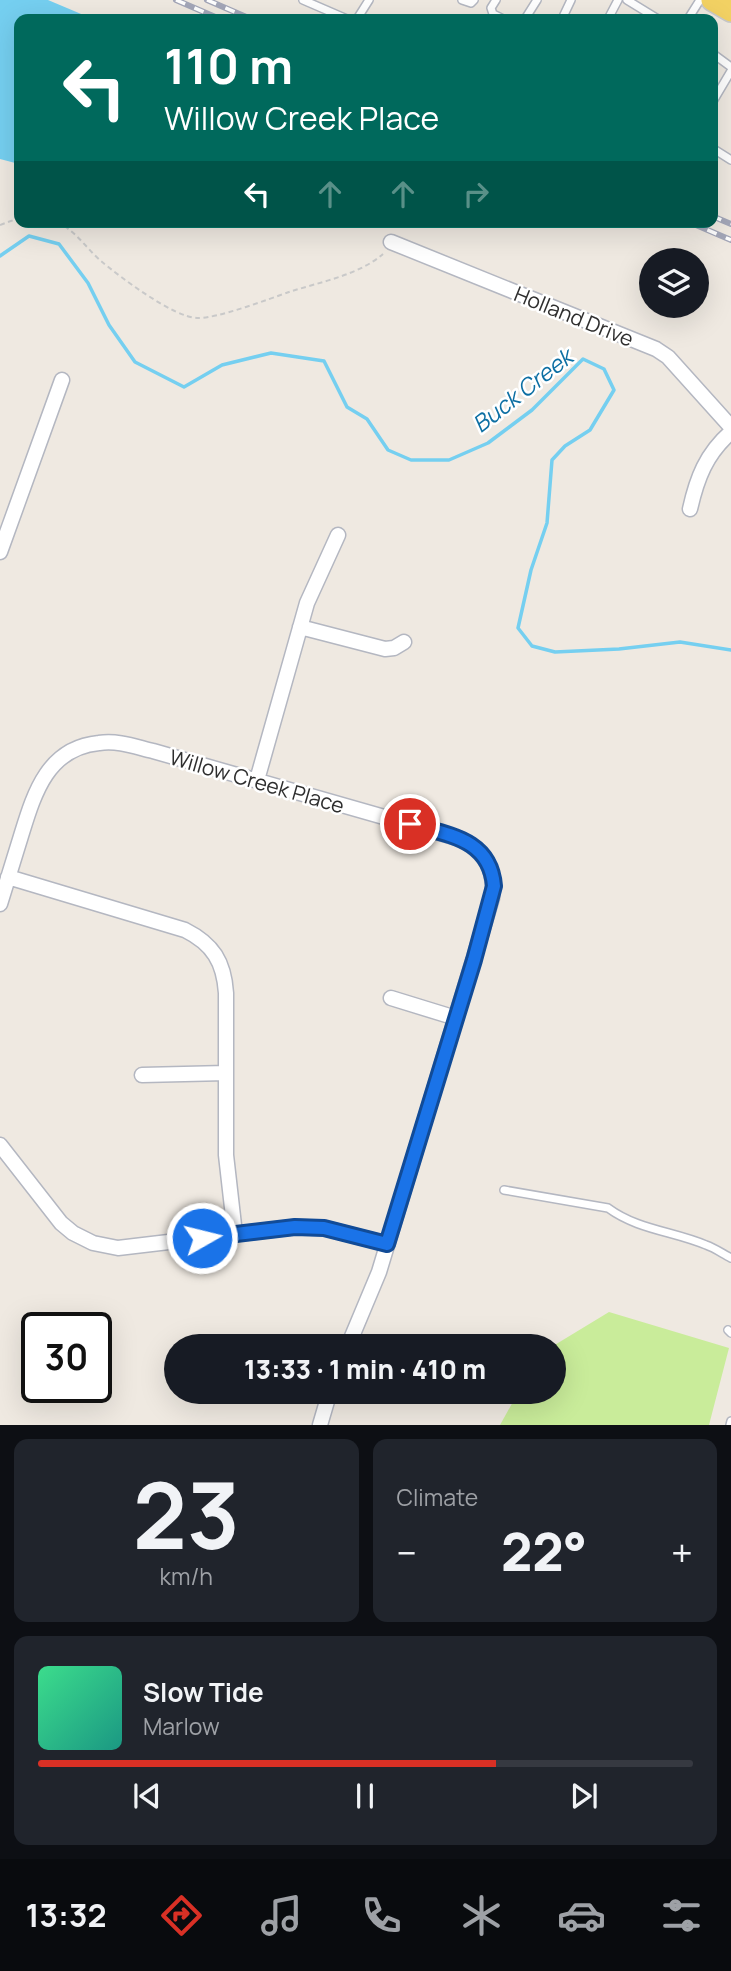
<!DOCTYPE html>
<meta charset="utf-8">
<style>
body{margin:0;font-family:Manrope,sans-serif;background:#20242c;color:#f1f3f6;height:100vh;display:flex;flex-direction:column;font-size:26px;white-space:nowrap}
*{box-sizing:border-box;margin:0}
p{font-size:23px;color:#9ea1a6}
.icon{flex:none;width:38px;height:38px;fill:none;stroke:currentColor;stroke-width:2;stroke-linecap:round;stroke-linejoin:round}
.map{position:relative;height:1425px;overflow:hidden}
.panel{display:flex;flex-direction:column;gap:14px;padding:14px;background:#0d0f14;flex:1}
.panel>*{flex:none}
.guide{position:absolute;left:14px;top:14px;width:704px;height:214px;border-radius:14px;box-shadow:0 7px 28px #0002;background:#00695c;color:#fff;overflow:hidden}
.buttons{position:absolute;left:639px;top:248px;display:grid;gap:14px}
.buttons a{display:grid;place-items:center;width:70px;height:70px;border-radius:50%;background:#171b24;box-shadow:0 7px 28px #0002;font-size:35px}
.speed{position:absolute;left:21px;top:1312px;display:flex;gap:14px;font-size:35px;font-weight:700;text-align:center}
.speed>*{display:grid;place-content:center;width:91px;height:91px;border-radius:50%;background:#171b24;box-shadow:0 7px 28px #0002;line-height:1}
.speed .limit{border:4px solid #111;border-radius:10px;background:#fff;color:#111}
.pin{position:absolute;display:grid;place-items:center;width:60px;height:60px;color:#fff;margin:-30px;border:4px solid #fff;border-radius:50%;box-shadow:0 2px 7px #0007}
.me{position:absolute;width:77px;margin:-38px;rotate:82deg;stroke-linejoin:round;filter:drop-shadow(0 0 5px #0008)}
.turn{display:flex;align-items:center;gap:24px;height:147px;padding:0 35px;font-size:32px}
.turn .icon{width:91px;height:91px;stroke-width:2.5}
.turn b{display:block;font-size:49px;line-height:60px}
.lanes{display:flex;align-items:center;height:66px;padding:0 35px;background:#0003;justify-content:center;gap:35px;direction:ltr}
.lanes .off{opacity:.35}
.big{font-size:52px;font-weight:800;line-height:1.1}
.panel .card{flex:1;display:flex;flex-direction:column;justify-content:center;gap:10px;min-width:0;padding:0 24px;border-radius:14px;background:#20242c}
.panel .dial{align-items:center;gap:0}
.dial b{font-size:91px;line-height:1}
.song{display:flex;align-items:center;gap:21px}
.cover{width:84px;height:84px;border-radius:10px;background:linear-gradient(135deg,hsl(150 70% 55%),hsl(170 70% 35%))}
.played{height:7px;border-radius:4px;background:linear-gradient(90deg,#d93025 70%,#363941 70%)}
.keys{display:flex;justify-content:space-around;direction:ltr}
.heat{display:flex;justify-content:space-between;align-items:center;font-size:38px;direction:ltr}
.panel .tiles{flex:1;display:grid;gap:14px;grid-template-columns:1fr 1fr}
.card:last-child{grid-column:span 2}
.trip{position:absolute;left:164px;top:1334px;width:402px;height:70px;border-radius:35px;background:#171b24;box-shadow:0 7px 28px #0002;font-weight:800;line-height:70px;text-align:center}
.tab-bar{display:flex;height:112px;justify-content:space-around;align-items:center;background:#090b0e;color:#9ea1a6}
.tab-bar .icon{width:49px;height:49px}
.tab-bar .on{color:#d93025}
.tab-bar b{font-size:32px;color:#f1f3f6}
.map>svg:first-child{display:block}
.pitch{fill:#c9ec9a}
.water{fill:#75cff0}
.lines{fill:none;stroke-linecap:round;stroke-linejoin:round}
.stream{stroke:#75cff0;stroke-width:3.5}
.lane-casing{stroke:#b4b7c1;stroke-width:10}
.street-casing{stroke:#b4b7c1;stroke-width:17}
.primary-casing{stroke:#c9c9c9;stroke-width:24}
.path{stroke:#c9c9c9;stroke-width:2;stroke-dasharray:5 3.5;stroke-linecap:butt}
.lane{stroke:#fff;stroke-width:7}
.street{stroke:#fff;stroke-width:14}
.primary{stroke:#f2d163;stroke-width:21}
.rail-casing{stroke:#a3a6b8;stroke-width:6}
.rail{stroke:#fff;stroke-width:3.5;stroke-dasharray:10;stroke-linecap:butt}
.route-casing{stroke:#114b97;stroke-width:18}
.route{stroke:#1a73e8;stroke-width:12}
.labels{text-anchor:middle;dominant-baseline:central;stroke-width:5;stroke-linejoin:round;paint-order:stroke}
.street-label{font-size:21px;fill:#2e2e2e;stroke:#fff}
.water-label{font-size:23px;font-style:italic;fill:#0d6fa3;stroke:#fff}
</style>
<div class="map">
<svg width="731" height="1425" viewBox="0 0 731 1425">
<rect width="100%" height="100%" fill="#efe9e1"/>
<!-- pitch -->
<path class="pitch" d="M609 1312 729 1348 709 1425H500L519 1391H555V1346H553Z"/>
<!-- water -->
<path class="water" d="M0 0H48L93 19H19V164L0 159Z"/>
<g class="lines">
<!-- stream -->
<path class="stream" d="M0 256 29 236 59 244 88 283 109 325 135 362 184 387 222 365 271 353 324 361 347 407 367 419 388 450 411 460H449L488 443 532 410 583 359 604 369 614 390 590 430 565 446 552 460 547 523 531 570 518 628 532 646 555 652 619 649 680 642 731 650"/>
<defs>
<path id="lane" d="M303 0 347 19
M462 0 471 3 474 0
M496 0 491 8 493 14 503 19
M627 0 658 19
M357 19 369 0
M525 19 537 0
M562 19 571 0
M608 19 618 0
M688 19 700 0
M712 53 731 67
M712 103 731 71
M712 148 731 160
M504 1190 608 1208C638 1230 673 1231 706 1245 715 1248 723 1254 731 1258
M728 1330 731 1333
M730 1425 731 1421"/>
<path id="street" d="M391 242 656 349 668 357 731 427
M690 509C697 478 706 454 731 432
M0 552 62 380
M300 627 385 649 394 648 404 642
M257 780 307 603 338 535
M8 877 185 930C213 944 224 962 226 993V1155L235 1234
M0 904C7 882 14 859 21 836 34 794 47 748 99 743 118 740 136 747 153 751L461 839C486 853 496 870 492 898L379 1272 348 1346
M391 998 456 1018
M142 1075 226 1073
M0 1145 61 1223 73 1233 93 1243 118 1248 295 1227 324 1228 387 1244
M320 1425 330 1391"/>
<path id="primary" d="M712 0 731 11"/>
</defs>
<!-- lane casing -->
<use href="#lane" class="lane-casing"/>
<!-- street casing -->
<use href="#street" class="street-casing"/>
<!-- primary casing -->
<use href="#primary" class="primary-casing"/>
<!-- path -->
<path class="path" d="M57 222C76 231 86 248 101 261 120 277 173 317 197 318 216 319 269 299 289 292 320 282 359 275 383 254
M0 225 19 218"/>
<!-- lane -->
<use href="#lane" class="lane"/>
<!-- street -->
<use href="#street" class="street"/>
<!-- primary -->
<use href="#primary" class="primary"/>
<defs>
<path id="rail" d="M176 0 220 19
M207 0 251 19
M712 216 731 224
M689 222 731 240"/>
</defs>
<!-- rail casing -->
<use href="#rail" class="rail-casing"/>
<!-- rail -->
<use href="#rail" class="rail"/>
</g>
<g class="lines">
<defs>
<path id="route" d="M202 1238 295 1227 324 1228 387 1244 474 960 494 886C490 838 447 835 410 824"/>
</defs>
<!-- route casing -->
<use href="#route" class="route-casing"/>
<!-- route -->
<use href="#route" class="route"/>
</g>
<g class="labels">
<!-- street labels -->
<g class="street-label">
<text transform="translate(574 316) rotate(22)">Holland Drive</text>
<text transform="translate(257 781) rotate(16)">Willow Creek Place</text>
</g>
<!-- water labels -->
<g class="water-label">
<text transform="translate(522 390) rotate(-38)">Buck Creek</text>
</g>
</g>
</svg>
<div class="buttons">
<a><svg class="icon" aria-label="layers" viewBox="0 0 24 24"><path d="M12 4l9 5-9 5-9-5zM3 14l9 5 9-5"/></svg></a>
</div>
<div class="speed"><div class="limit">30</div></div>
<div class="pin" style="left:410px;top:824px;background:#d93025"><svg class="icon" aria-label="arrive" viewBox="0 0 24 24"><path d="M6 21V4h12l-3 4 3 4H6"/></svg></div>
<svg class="me" style="left:202px;top:1238px" viewBox="-20 -20 40 40"><circle r="17" fill="#1a73e8" stroke="#fff" stroke-width="3"/><path d="M0-11L8 9 0 5-8 9z" fill="#fff"/></svg>
<div class="trip">13:33 · 1 min · 410 m</div>
<div class="guide">
<div class="turn"><svg class="icon" aria-label="left" viewBox="0 0 24 24"><path d="M17 20v-9H6M10 6l-5 5 5 5"/></svg><div><b>110 m</b>Willow Creek Place</div></div>
<div class="lanes"><svg class="icon" aria-label="left" viewBox="0 0 24 24"><path d="M17 20v-9H6M10 6l-5 5 5 5"/></svg><svg class="icon off" aria-label="ahead" viewBox="0 0 24 24"><path d="M12 20V5M6 11l6-6 6 6"/></svg><svg class="icon off" aria-label="ahead" viewBox="0 0 24 24"><path d="M12 20V5M6 11l6-6 6 6"/></svg><svg class="icon off" aria-label="right" viewBox="0 0 24 24"><path d="M7 20v-9h11M14 6l5 5-5 5"/></svg></div>
</div>
</div>
<section class="panel">
<div class="tiles">
<div class="card dial"><b>23</b><p>km/h</p></div>
<div class="card"><p>Climate</p>
<div class="heat"><a>−</a><b class="big">22°</b><a>+</a></div>
</div>
<div class="card">
<div class="song"><i class="cover"></i><div><b>Slow Tide</b><p>Marlow</p></div></div>
<div class="played"></div>
<div class="keys"><svg class="icon" aria-label="previous" viewBox="0 0 24 24"><path d="M18 5L8 12l10 7zM5 5v14"/></svg><svg class="icon" aria-label="pause" viewBox="0 0 24 24"><path d="M8 5v14M16 5v14"/></svg><svg class="icon" aria-label="next" viewBox="0 0 24 24"><path d="M6 5l10 7-10 7zM19 5v14"/></svg></div>
</div>
</div>
</section>
<nav class="tab-bar">
<b>13:32</b>
<svg class="icon on" aria-label="directions" viewBox="0 0 24 24"><path d="M12 3l9 9-9 9-9-9zM9 14v-3h6M13 9l2 2-2 2"/></svg>
<svg class="icon" aria-label="music" viewBox="0 0 24 24"><path d="M9 18V5l10-2v13"/><circle cx="6" cy="18" r="3"/><circle cx="16" cy="16" r="3"/></svg>
<svg class="icon" aria-label="phone" viewBox="0 0 24 24"><path d="M5 4h4l2 5-3 2q2 4 5 5l2-3 5 2v4C11 20 4 13 5 4z"/></svg>
<svg class="icon" aria-label="climate" viewBox="0 0 24 24"><path d="M12 3v18M4 7l16 10M4 17L20 7"/></svg>
<svg class="icon" aria-label="car" viewBox="0 0 24 24"><path d="M5 17H2v-5l4-1 3-4h7l3 4 3 1v5h-3M9 17h6M6 11h13"/><circle cx="7" cy="17" r="2"/><circle cx="17" cy="17" r="2"/></svg>
<svg class="icon" aria-label="filters" viewBox="0 0 24 24"><path d="M4 7h16M4 17h16"/><circle cx="9" cy="7" r="2"/><circle cx="15" cy="17" r="2"/></svg>
</nav>
